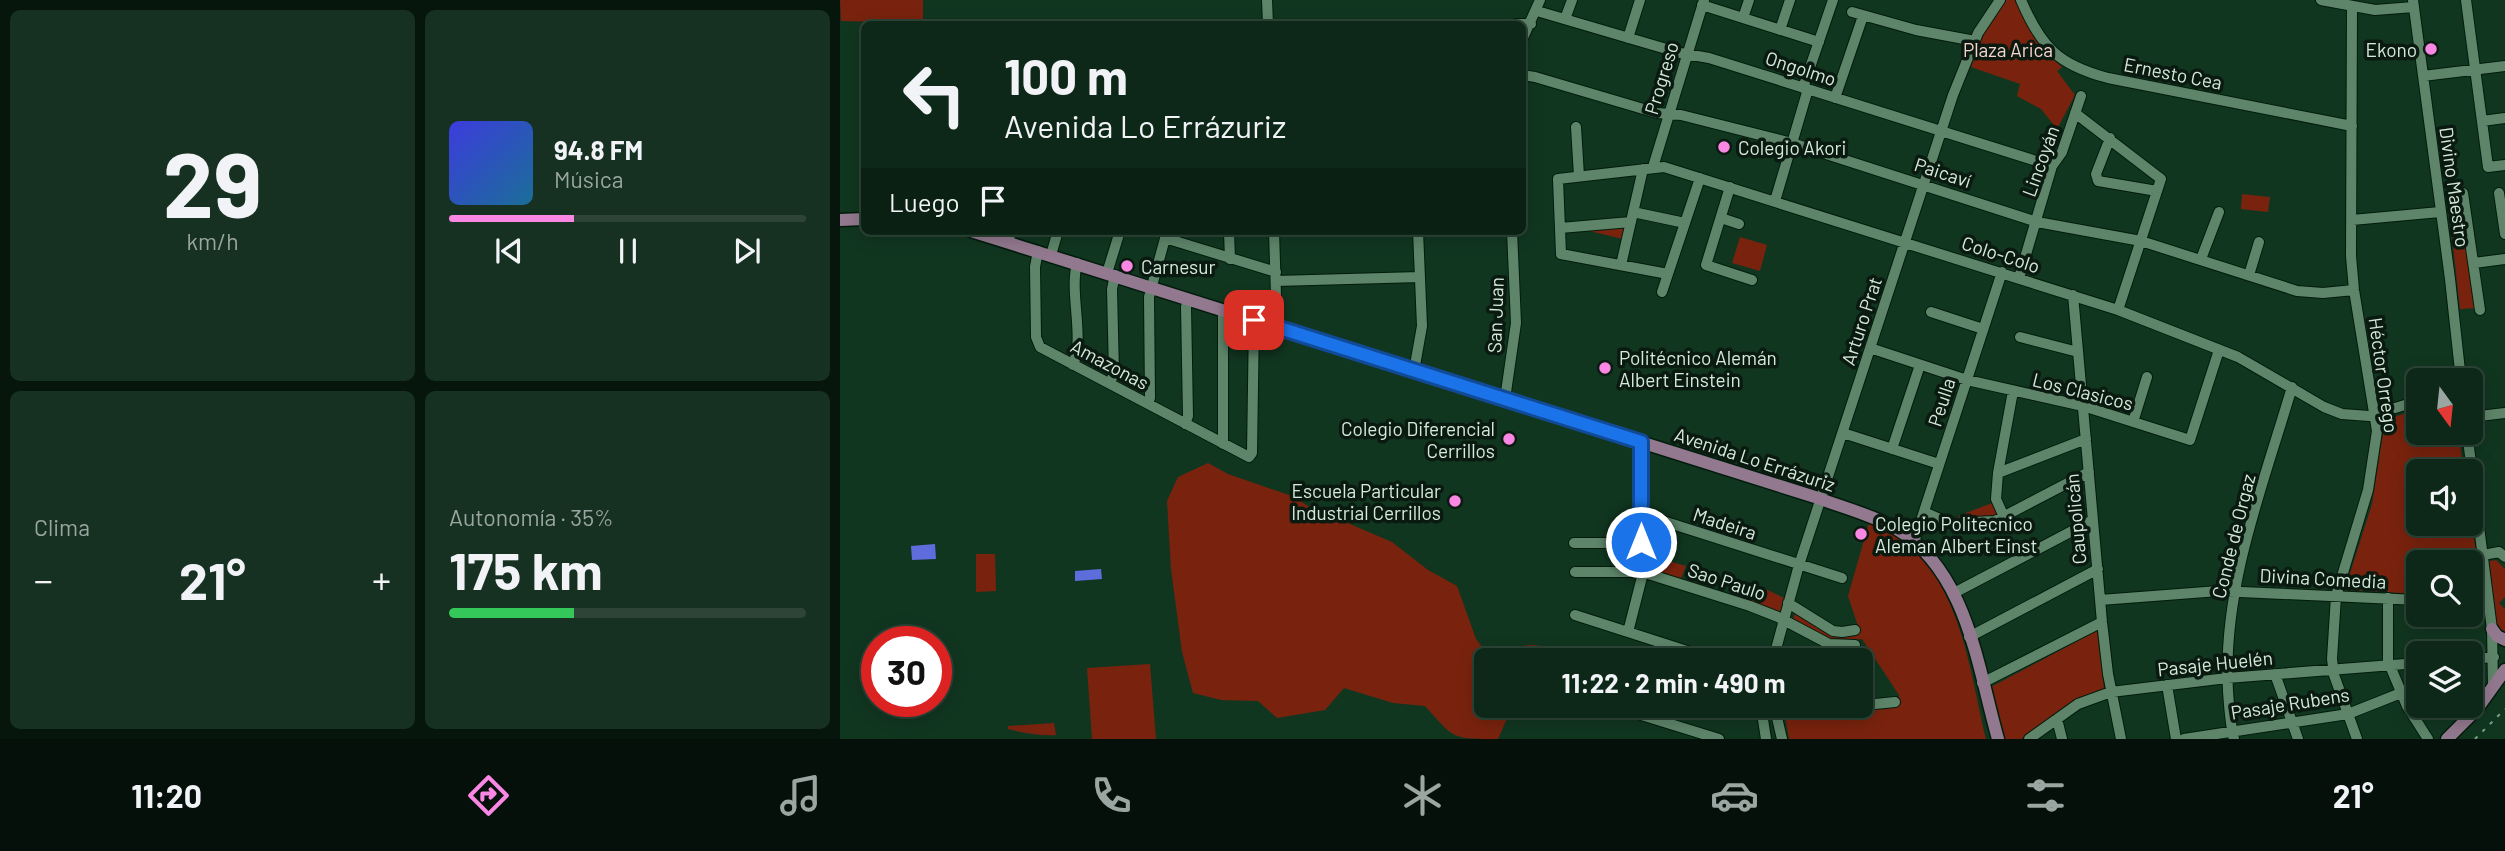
<!DOCTYPE html>
<html lang="es">
<meta charset="utf-8">
<style>
body{margin:0;font-family:Barlow,sans-serif;background:#163021;color:#f1f3f6;height:100vh;display:flex;flex-direction:column;font-size:26px;white-space:nowrap}
*{box-sizing:border-box;margin:0}
p{font-size:23px;color:#9aa6a2}
.icon{flex:none;width:38px;height:38px;fill:none;stroke:currentColor;stroke-width:2;stroke-linecap:round;stroke-linejoin:round}
.map{position:relative;flex:1;overflow:hidden}
.drawer{display:flex;flex-direction:column;gap:10px;padding:10px;background:#07160d;width:840px}
.drawer>*{flex:none}
.hud{position:absolute;left:21px;top:21px;width:665px;height:214px;border-radius:10px;box-shadow:0 4px 18px #0003,0 0 0 2px #2d4437;background:#0d2818;color:#f1f3f6;overflow:hidden}
.needle{width:46px;rotate:165deg}
.controls{position:absolute;left:1566px;top:368px;display:grid;gap:14px}
.controls a{display:grid;place-items:center;width:77px;height:77px;border-radius:10px;background:#0d2818;box-shadow:0 4px 18px #0003,0 0 0 2px #2d4437;font-size:35px}
.speed{position:absolute;left:21px;top:626px;display:flex;gap:14px;font-size:35px;font-weight:700;text-align:center}
.speed>*{display:grid;place-content:center;width:91px;height:91px;border-radius:50%;background:#0d2818;box-shadow:0 4px 18px #0003,0 0 0 2px #2d4437;line-height:1}
.speed .limit{border:10px solid #d22;background:#fff;color:#111}
.pin{position:absolute;display:grid;place-items:center;width:60px;height:60px;color:#fff;margin:-30px;border-radius:14px;box-shadow:0 4px 10px #0006}
.me{position:absolute;width:77px;margin:-38px;rotate:0deg;stroke-linejoin:round;filter:drop-shadow(0 0 5px #0008)}
.turn{display:flex;align-items:center;gap:24px;height:147px;padding:0 28px;font-size:32px}
.turn .icon{width:91px;height:91px;stroke-width:2.5}
.turn b{display:block;font-size:49px;line-height:60px}
.then{display:flex;align-items:center;height:66px;padding:0 28px;background:#0003;gap:14px;font-size:26px}
.big{font-size:52px;font-weight:700;line-height:1.1}
.drawer .widget{flex:1;display:flex;flex-direction:column;justify-content:center;gap:10px;min-width:0;padding:0 24px;border-radius:10px;background:#163021}
.drawer .dial{align-items:center;gap:0}
.dial b{font-size:91px;line-height:1}
.song{display:flex;align-items:center;gap:21px}
.cover{width:84px;height:84px;border-radius:10px;background:linear-gradient(135deg,hsl(240 70% 55%),hsl(200 70% 35%))}
.played{height:7px;border-radius:4px;background:linear-gradient(90deg,#fb87e5 35%,#2d4437 35%)}
.keys{display:flex;justify-content:space-around;direction:ltr}
.heat{display:flex;justify-content:space-between;align-items:center;font-size:38px;direction:ltr}
.charge{height:10px;border-radius:5px;background:linear-gradient(90deg,#34c759 35%,#2d4437 0)}
.drawer .tiles{flex:1;display:grid;gap:10px;grid-template-columns:repeat(2,1fr)}
.trip{position:absolute;left:634px;top:648px;width:399px;height:70px;border-radius:10px;background:#0d2818;box-shadow:0 4px 18px #0003,0 0 0 2px #2d4437;font-weight:700;line-height:70px;text-align:center}
.tabs{display:flex;height:112px;justify-content:space-around;align-items:center;background:#05100a;color:#9aa6a2}
.tabs .icon{width:49px;height:49px}
.tabs .on{color:#fb87e5}
.tabs b{font-size:32px;color:#f1f3f6}
main{display:flex;flex:1;min-height:0}
.map>svg:first-child{display:block}
.green{fill:#79230e}
.water{fill:#5f6ddc}
.lines{fill:none;stroke-linecap:round;stroke-linejoin:round}
.minor-casing{stroke:#021c0c;stroke-width:12}
.major-casing{stroke:#021c0c;stroke-width:15}
.minor{stroke:#5e856a;stroke-width:10}
.major{stroke:#93798f;stroke-width:12}
.rail{stroke:#819c8b;stroke-width:2;stroke-dasharray:3.5 7;stroke-linecap:butt}
.route-casing{stroke:#114b97;stroke-width:18}
.route{stroke:#1a73e8;stroke-width:12}
.poi-dot{fill:#fb87e5;stroke:#0b1a10;stroke-width:2.5}
.labels{text-anchor:middle;dominant-baseline:central;stroke-width:7;stroke-linejoin:round;paint-order:stroke}
.park-label{font-size:19px;fill:#f7d5cd;stroke:#0b1a10}
.poi-label{font-size:19px;fill:#d6eadc;stroke:#0b1a10;text-anchor:start}
.street-label{font-size:19px;fill:#d6eadc;stroke:#0b1a10}
</style>
<main>
<section class="drawer">
<div class="tiles">
<div class="widget dial"><b>29</b><p>km/h</p></div>
<div class="widget">
<div class="song"><i class="cover"></i><div><b>94.8 FM</b><p>Música</p></div></div>
<div class="played"></div>
<div class="keys"><svg class="icon" aria-label="previous" viewBox="0 0 24 24"><path d="M18 5L8 12l10 7zM5 5v14"/></svg><svg class="icon" aria-label="pause" viewBox="0 0 24 24"><path d="M8 5v14M16 5v14"/></svg><svg class="icon" aria-label="next" viewBox="0 0 24 24"><path d="M6 5l10 7-10 7zM19 5v14"/></svg></div>
</div>
<div class="widget"><p>Clima</p>
<div class="heat"><a>−</a><b class="big">21°</b><a>+</a></div>
</div>
<div class="widget"><p>Autonomía · 35%</p><b class="big">175 km</b><div class="charge"></div></div>
</div>
</section>
<div class="map">
<svg width="1665" height="739" viewBox="0 0 1665 739">
<rect width="100%" height="100%" fill="#113620"/>
<!-- green -->
<path class="green" d="M0 0H83V23L1 21Z
M1166 0H1176L1204 51 1222 67 1217 71 1235 95 1217 129 1201 109 1177 96 1180 84 1131 67 1143 33Z
M1402 194 1430 197 1428 212 1401 209Z
M1622 198 1638 308 1620 309 1608 199Z
M785 227 783 239 741 229Z
M900 237 927 245 920 271 892 263Z
M1578 409V432H1618L1624 471H1578V523H1631V516L1641 589V593L1636 597H1631V562H1578V594L1509 590 1506 586 1532 504 1545 420Z
M368 463 388 474 452 496 471 508 476 519 503 521 552 542 588 570 617 586 636 639 643 648 667 649 689 645 719 647 722 660H646V705H673L658 739C611 739 615 739 585 706L553 703 504 688 485 710 437 718 418 701 381 700 353 693 342 652 331 569 327 501 338 477Z
M1152 503 1159 515 1141 519 1113 518Z
M1030 519C1041 527 1055 534 1066 543 1122 590 1130 672 1146 739H949L943 705H952L978 717 1059 706V695L1022 639 994 642 952 622 958 605 1000 630 1018 626 1008 596Z
M136 554H155L156 591 136 592Z
M808 555 846 566 840 581 808 570Z
M1656 560 1665 569V597L1659 603 1665 609V637L1654 632 1645 562Z
M915 584 944 598 940 613 910 603Z
M1257 631 1264 689 1229 706 1181 739H1165L1151 687Z
M310 664 316 739H252L247 668Z
M214 723 216 735C200 736 184 733 168 729V726Z"/>
<!-- water -->
<path class="water" d="M95 544 96 559 72 560 71 546Z
M261 569 262 579 235 581V571Z"/>
<g class="lines">
<defs>
<path id="minor" d="M427 0 428 24
M1181 0C1201 47 1218 65 1268 78L1512 126
M1481 0 1535 10 1574 7
M1573 0 1610 279 1621 380
M1626 0 1648 167 1665 165
M862 5 979 42
M1512 6 1511 256 1514 290 1537 431 1528 490 1496 596 1492 659 1494 675 1517 739
M697 11 840 53 869 58 1212 166
M1012 12 1076 30 1135 41
M903 18 909 0
M725 19 732 0
M676 24H691
M940 30 950 0
M788 38 800 0
M682 40 700 0
M682 75 695 77 817 113 841 115 952 143 1197 222 1301 241 1457 291 1483 293 1514 290
M1583 76 1665 66
M963 88 993 0
M995 98 1023 16
M1235 113 1321 179 1278 310
M1642 121 1665 118
M736 127 739 176
M1270 138 1256 174 1258 181 1317 191
M813 167 864 0
M890 187 866 265 912 280
M1623 193 1640 310
M1659 193 1665 234
M935 201 968 89
M793 212 845 223
M881 218 899 224
M1512 220 1600 212
M720 228 791 222
M169 231 170 243
M389 231 390 259
M434 231 437 327
M325 238 436 272
M198 251 195 267 196 337 200 347 409 457 412 453 414 320
M211 255 218 231
M1361 259 1379 212
M1634 263 1665 259
M781 265 803 169
M267 273 280 231
M828 274 721 254 718 179 824 167 1278 310 1398 357 1484 407 1502 414 1529 416 1578 401
M1409 275 1419 242
M1179 278 1212 166 1222 152 1241 96
M436 281 580 277
M822 292 860 178
M1233 295 1262 622 1268 674 1281 739
M1091 312 1143 329
M1180 337 1238 352
M1030 348 1127 380 1243 406 1350 440 1379 350
M233 365C245 336 229 294 237 263
M574 371 582 326 578 231
M270 384 274 373 272 289 275 275
M665 399 676 323 672 231
M308 404 310 398 309 297 327 231
M1631 417 1665 413
M1293 422 1307 377
M345 424 348 416 346 307 348 299
M1627 432 1652 629 1653 686
M1003 433 1099 464
M383 444V311
M1052 449 1080 365
M1158 473 1246 439
M1084 512 1109 523 1155 521 1249 472
M801 514 1002 578
M1164 517 1156 499 1158 473 1173 391
M1074 542 1162 272
M734 543H801
M1643 555 1659 552 1665 557
M735 572H802L910 606 938 617 989 644 1015 645
M1114 593 1253 520
M1548 598V661L1567 706 1588 739
M1260 600 1379 591 1578 600
M1631 602H1648
M948 603 993 631 1002 632 1015 630
M735 615 875 660
M788 632 802 577 801 442
M1129 637 1258 569
M746 658 751 660
M1631 659 1654 657
M933 660 959 565 1113 95 1138 33 1160 0
M1435 674 1458 739
M1142 683 1262 622
M1327 685 1336 739
M769 705 879 739
M898 705 922 713
M934 705 942 739
M970 705 985 709 1055 702
M1217 719 1222 739
M926 739 922 713 935 707
M1189 739 1238 704 1271 692 1387 678 1578 663
M1344 739 1508 714 1561 693
M1394 739C1390 723 1389 707 1388 691 1382 587 1423 486 1452 387"/>
<path id="major" d="M0 220 24 219
M131 231 975 497C1001 507 1030 514 1055 528 1127 570 1137 665 1158 739
M1652 629 1657 636 1665 640
M1607 739 1637 709 1665 670"/>
</defs>
<!-- minor casing -->
<use href="#minor" class="minor-casing"/>
<!-- major casing -->
<use href="#major" class="major-casing"/>
<!-- minor -->
<use href="#minor" class="minor"/>
<!-- major -->
<use href="#major" class="major"/>
<!-- rail -->
<path class="rail" d="M1635 739 1665 709"/>
</g>
<g class="lines">
<defs>
<path id="route" d="M414 320 801 442V542"/>
</defs>
<!-- route casing -->
<use href="#route" class="route-casing"/>
<!-- route -->
<use href="#route" class="route"/>
</g>
<!-- markers -->
<g class="poi-dot">
<circle cx="1591" cy="49" r="7"/>
<circle cx="884" cy="147" r="7"/>
<circle cx="287" cy="266" r="7"/>
<circle cx="765" cy="368" r="7"/>
<circle cx="669" cy="439" r="7"/>
<circle cx="615" cy="501" r="7"/>
<circle cx="1021" cy="534" r="7"/>
</g>
<g class="labels">
<!-- park labels -->
<g class="park-label">
<text x="1168" y="49">Plaza Arica</text>
</g>
<!-- poi labels -->
<g class="poi-label">
<text x="1577" y="49" text-anchor="end">Ekono</text>
<text x="898" y="147">Colegio Akori</text>
<text x="301" y="266">Carnesur</text>
<text x="779" y="357">Politécnico Alemán<tspan x="779" dy="22">Albert Einstein</tspan></text>
<text x="655" y="428" text-anchor="end">Colegio Diferencial<tspan x="655" dy="22">Cerrillos</tspan></text>
<text x="601" y="490" text-anchor="end">Escuela Particular<tspan x="601" dy="22">Industrial Cerrillos</tspan></text>
<text x="1035" y="523">Colegio Politecnico<tspan x="1035" dy="22">Aleman Albert Einst</tspan></text>
</g>
<!-- street labels -->
<g class="street-label">
<text transform="translate(961 68) rotate(18)">Ongolmo</text>
<text transform="translate(1333 73) rotate(11)">Ernesto Cea</text>
<text transform="translate(821 78) rotate(-73)">Progreso</text>
<text transform="translate(1200 161) rotate(-70)">Lincoyán</text>
<text transform="translate(1103 172) rotate(18)">Paicaví</text>
<text transform="translate(1615 187) rotate(82)">Divino Maestro</text>
<text transform="translate(1161 254) rotate(18)">Colo-Colo</text>
<text transform="translate(655 315) rotate(-88)">San Juan</text>
<text transform="translate(1021 321) rotate(-72)">Arturo Prat</text>
<text transform="translate(270 364) rotate(28)">Amazonas</text>
<text transform="translate(1544 375) rotate(82)">Héctor Orrego</text>
<text transform="translate(1243 391) rotate(14)">Los Clasicos</text>
<text transform="translate(1101 402) rotate(-72)">Peulla</text>
<text transform="translate(915 459) rotate(18)">Avenida Lo Errázuriz</text>
<text transform="translate(1235 519) rotate(-95)">Caupolicán</text>
<text transform="translate(885 523) rotate(18)">Madeira</text>
<text transform="translate(1393 536) rotate(-76)">Conde de Orgaz</text>
<text transform="translate(1483 578) rotate(3)">Divina Comedia</text>
<text transform="translate(887 581) rotate(18)">Sao Paulo</text>
<text transform="translate(1375 663) rotate(-6)">Pasaje Huelén</text>
<text transform="translate(1450 703) rotate(-9)">Pasaje Rubens</text>
</g>
</g>
</svg>
<div class="controls">
<a><svg class="needle" viewBox="-14 -14 28 28"><path d="M0-13l5 13h-10z" fill="#e53935"/><path d="M0 13l5-13h-10z" fill="#9aa6a2"/></svg></a>
<a><svg class="icon" aria-label="sound" viewBox="0 0 24 24"><path d="M4 9h4l5-4v14l-5-4H4zM17 9q2 3 0 6"/></svg></a>
<a><svg class="icon" aria-label="search" viewBox="0 0 24 24"><circle cx="10" cy="10" r="6"/><path d="M15 15l6 6"/></svg></a>
<a><svg class="icon" aria-label="layers" viewBox="0 0 24 24"><path d="M12 4l9 5-9 5-9-5zM3 14l9 5 9-5"/></svg></a>
</div>
<div class="speed"><div class="limit">30</div></div>
<div class="pin" style="left:414px;top:320px;background:#d93025"><svg class="icon" aria-label="arrive" viewBox="0 0 24 24"><path d="M6 21V4h12l-3 4 3 4H6"/></svg></div>
<svg class="me" style="left:801px;top:542px" viewBox="-20 -20 40 40"><circle r="17" fill="#1a73e8" stroke="#fff" stroke-width="3"/><path d="M0-11L8 9 0 5-8 9z" fill="#fff"/></svg>
<div class="trip">11:22 · 2 min · 490 m</div>
<div class="hud">
<div class="turn"><svg class="icon" aria-label="left" viewBox="0 0 24 24"><path d="M17 20v-9H6M10 6l-5 5 5 5"/></svg><div><b>100 m</b>Avenida Lo Errázuriz</div></div>
<div class="then">Luego<svg class="icon" aria-label="arrive" viewBox="0 0 24 24"><path d="M6 21V4h12l-3 4 3 4H6"/></svg></div>
</div>
</div>
</main>
<nav class="tabs">
<b>11:20</b>
<svg class="icon on" aria-label="directions" viewBox="0 0 24 24"><path d="M12 3l9 9-9 9-9-9zM9 14v-3h6M13 9l2 2-2 2"/></svg>
<svg class="icon" aria-label="music" viewBox="0 0 24 24"><path d="M9 18V5l10-2v13"/><circle cx="6" cy="18" r="3"/><circle cx="16" cy="16" r="3"/></svg>
<svg class="icon" aria-label="phone" viewBox="0 0 24 24"><path d="M5 4h4l2 5-3 2q2 4 5 5l2-3 5 2v4C11 20 4 13 5 4z"/></svg>
<svg class="icon" aria-label="climate" viewBox="0 0 24 24"><path d="M12 3v18M4 7l16 10M4 17L20 7"/></svg>
<svg class="icon" aria-label="car" viewBox="0 0 24 24"><path d="M5 17H2v-5l4-1 3-4h7l3 4 3 1v5h-3M9 17h6M6 11h13"/><circle cx="7" cy="17" r="2"/><circle cx="17" cy="17" r="2"/></svg>
<svg class="icon" aria-label="filters" viewBox="0 0 24 24"><path d="M4 7h16M4 17h16"/><circle cx="9" cy="7" r="2"/><circle cx="15" cy="17" r="2"/></svg>
<b>21°</b>
</nav>
